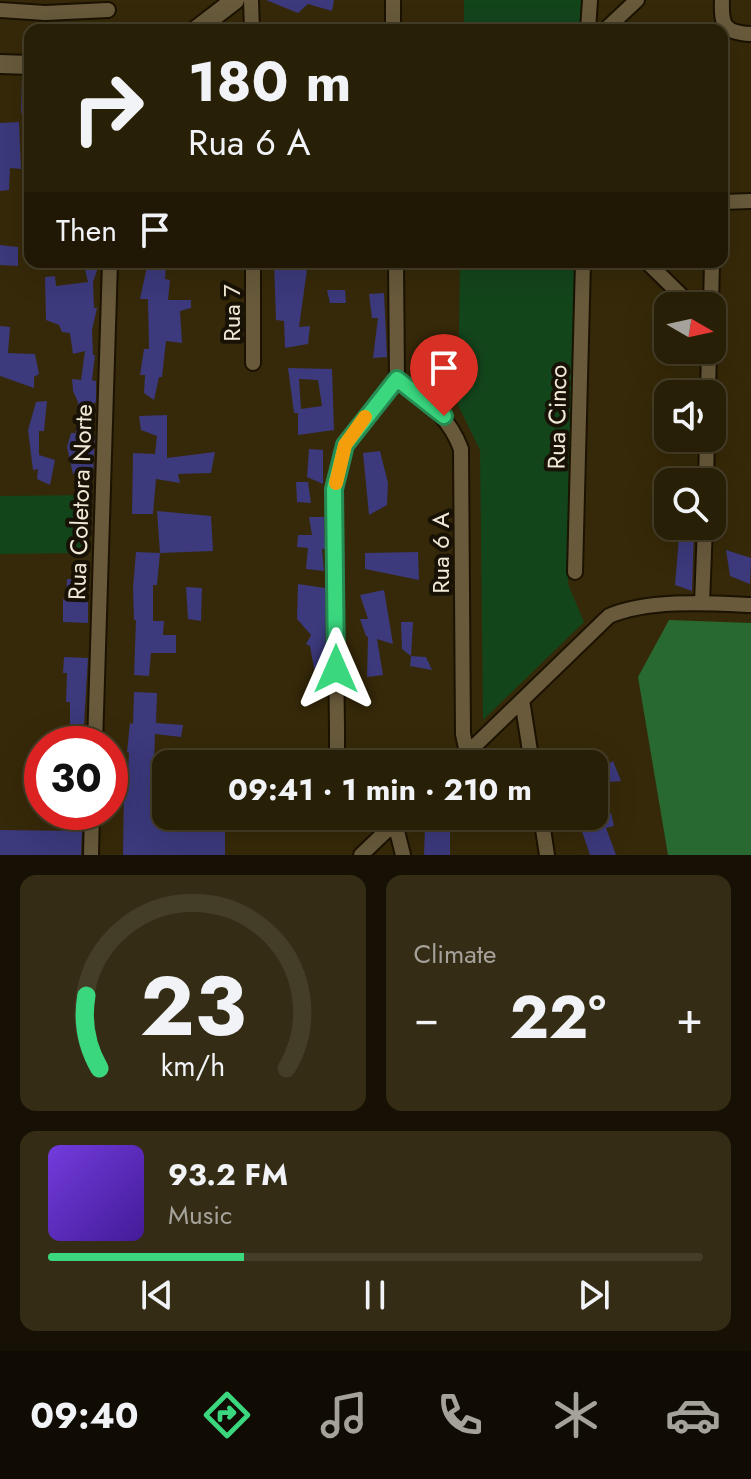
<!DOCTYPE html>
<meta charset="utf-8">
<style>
body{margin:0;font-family:Jost,sans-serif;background:#342c15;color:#f1f3f6;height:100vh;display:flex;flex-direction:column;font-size:30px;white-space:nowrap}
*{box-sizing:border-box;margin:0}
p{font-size:26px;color:#a5a29b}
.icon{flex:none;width:44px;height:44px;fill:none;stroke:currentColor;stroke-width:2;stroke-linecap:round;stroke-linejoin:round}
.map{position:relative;height:855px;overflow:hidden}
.sheet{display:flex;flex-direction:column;gap:20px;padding:20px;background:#161104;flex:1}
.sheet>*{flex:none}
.guide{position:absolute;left:24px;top:24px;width:704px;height:244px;border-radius:16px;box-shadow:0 8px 32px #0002,0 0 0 2px #443d28;background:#281f07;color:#f1f3f6;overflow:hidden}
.needle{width:52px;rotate:99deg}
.fabs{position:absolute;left:654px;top:292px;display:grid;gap:16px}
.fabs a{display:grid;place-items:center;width:72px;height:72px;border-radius:16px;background:#281f07;box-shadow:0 8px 32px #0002,0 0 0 2px #443d28;font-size:40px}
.speed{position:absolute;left:24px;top:726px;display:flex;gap:16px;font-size:40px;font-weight:700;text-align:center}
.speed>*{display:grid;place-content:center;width:104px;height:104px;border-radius:50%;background:#281f07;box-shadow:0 8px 32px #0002,0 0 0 2px #443d28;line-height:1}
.speed .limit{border:12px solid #d22;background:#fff;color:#111}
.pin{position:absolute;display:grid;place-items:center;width:68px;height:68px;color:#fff;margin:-82px -34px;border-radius:50% 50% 50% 0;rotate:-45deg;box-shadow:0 0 8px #0007}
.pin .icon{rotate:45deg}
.me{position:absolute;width:88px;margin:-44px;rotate:0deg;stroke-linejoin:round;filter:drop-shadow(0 0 6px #0008)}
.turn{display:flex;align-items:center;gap:28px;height:168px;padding:0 32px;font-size:36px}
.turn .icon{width:104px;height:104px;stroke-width:2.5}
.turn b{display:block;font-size:56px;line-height:68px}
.then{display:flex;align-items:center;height:76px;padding:0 32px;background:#0003;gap:16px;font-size:30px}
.big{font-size:60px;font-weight:700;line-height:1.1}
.sheet .tile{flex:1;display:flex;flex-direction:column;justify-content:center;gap:12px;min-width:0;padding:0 28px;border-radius:16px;background:#342c15}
.sheet .dial{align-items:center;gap:0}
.dial svg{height:208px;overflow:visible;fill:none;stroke:#443d28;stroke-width:7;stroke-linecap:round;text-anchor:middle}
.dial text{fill:#f1f3f6;stroke:none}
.song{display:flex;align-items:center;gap:24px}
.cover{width:96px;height:96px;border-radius:12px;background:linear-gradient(135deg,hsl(260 70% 55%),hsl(260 70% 35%))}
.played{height:8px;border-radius:4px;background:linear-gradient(90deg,#3ad77f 30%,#443d28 30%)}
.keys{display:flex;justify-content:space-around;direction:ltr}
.heat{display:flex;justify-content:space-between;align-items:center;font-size:44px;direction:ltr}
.sheet .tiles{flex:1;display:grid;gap:20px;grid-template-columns:1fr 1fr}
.tile:last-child{grid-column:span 2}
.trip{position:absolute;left:152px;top:750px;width:456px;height:80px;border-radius:16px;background:#281f07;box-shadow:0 8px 32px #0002,0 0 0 2px #443d28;font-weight:700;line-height:80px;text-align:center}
.tab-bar{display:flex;height:128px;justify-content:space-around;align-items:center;background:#100c03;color:#a5a29b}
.tab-bar .icon{width:56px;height:56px}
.tab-bar .selected{color:#3ad77f}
.tab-bar b{font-size:36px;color:#f1f3f6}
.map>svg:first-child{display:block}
.green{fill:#13451b}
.forest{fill:#276930}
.building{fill:#3c397c;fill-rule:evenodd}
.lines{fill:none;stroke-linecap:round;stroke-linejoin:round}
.minor-casing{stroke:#1b1200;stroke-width:18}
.tertiary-casing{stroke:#1b1200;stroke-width:22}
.minor{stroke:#685a3b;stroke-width:14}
.tertiary{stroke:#685a3b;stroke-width:18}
.route-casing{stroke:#268c53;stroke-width:20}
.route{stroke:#3ad77f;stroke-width:14}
.slow{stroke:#f59e0b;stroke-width:14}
.labels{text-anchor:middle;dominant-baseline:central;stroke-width:8;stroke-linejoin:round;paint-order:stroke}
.street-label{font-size:24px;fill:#f1e9d7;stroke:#181206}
</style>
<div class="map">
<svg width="751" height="855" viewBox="0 0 751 855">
<rect width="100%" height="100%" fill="#362909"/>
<!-- green -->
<path class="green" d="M464 0H592L590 30H464Z
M460 262H581L568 584 584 622 483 720 480 450 458 405Z
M87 495 85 553 0 554V496Z"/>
<!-- forest -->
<path class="forest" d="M669 620 751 623V855H668L638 677Z"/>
<!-- building -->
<path class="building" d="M266 0H334L332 11 308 4 298 13Z
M22 77H30V115L21 113Z
M19 122 21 169 10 168 9 190 0 191V123Z
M0 245 18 247V266L0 265Z
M83 262H100L93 282 94 308H97L92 330 93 355H95L92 380 96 381V402L91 405 90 434H95L93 477 87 471 73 474 67 447 71 433H76L78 402 73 391 72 379 81 380 85 351 73 354 70 333 62 332 59 325 46 320 45 277 55 276 56 286 88 282Z
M148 262H166L165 279 170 280 168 300H191V308L180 311 182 343 166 341 162 377H159L154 400 144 393 145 375H140L144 349H149L148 299H140Z
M274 262H308L299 327 310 326 308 344 285 348 284 321 276 320Z
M327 290H345L346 303H330Z
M384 293 387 357 373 358 378 318H372L369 294Z
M0 326 10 327 8 353 35 354 39 374 34 377V388L0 376Z
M288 368 332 369 334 430 298 435V413H294ZM299 379 318 380 322 406 301 409Z
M47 401 44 431H39V455L55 460 50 485 37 479 38 469 33 470 28 430 36 402Z
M167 415V458L215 452 211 473 178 474 180 483 156 479 153 514H132L133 453 155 454 157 436 141 430 139 416Z
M309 449 323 450V484L307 477Z
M380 451 388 483 387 505 369 515 363 453Z
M296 482H308L311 503 297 502Z
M157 511 211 516 213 551 160 553Z
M309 517H324L325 549H322L324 571 306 569 308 548 297 547 298 535H312Z
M680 526H694L692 591 675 585Z
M726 550 751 558 750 584 730 576Z
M136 552 160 553 157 585H153V621H164L163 635H176V653H151L149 676 134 675 136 620H134L133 588Z
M418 552 419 580 365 569V553Z
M67 579 88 580V623L63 622V599L66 600Z
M298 584 325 588 326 675 315 674 310 646 306 644 311 635 297 619Z
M186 587 202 588 201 621 188 619Z
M384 590 393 644 377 639 383 675 367 677 368 637 366 636 360 619H368L360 595Z
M401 622H413L411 656 402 649Z
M411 656 426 657 432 670 410 666Z
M64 657 88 658 84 724H70V702H66L67 673H63Z
M134 692 157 693 156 723 183 725 181 737 155 734 153 791H166V816H217V828H225V855H123L124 790H127L129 753 127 752 130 723 133 724Z
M613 761 621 781 594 783V773Z
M611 813 614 826 606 828 616 855H590L580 825Z
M442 816H464V827L450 826V855H424L425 827 440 823 439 819H442Z
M0 830 82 831 81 855H0Z"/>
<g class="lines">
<defs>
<path id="minor" d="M251 0 252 30
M393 0V30
M722 0C721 25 724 33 751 34
M0 10 45 13 108 10
M588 30 590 0
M605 30 637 0
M722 202 751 201
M253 262V363
M647 262 692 306
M711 306 712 262
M397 379C425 401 448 414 461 449L463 734 467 753
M708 394 709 350
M706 482 707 438
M575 572 583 262
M702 603 705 526
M522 700 532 764
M95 744 110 262
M343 764 337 751V729L334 489 345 445 397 379 396 262
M456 764 609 616C649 599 708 603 751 605
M388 816 395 823 403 855
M541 816 547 855
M91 855 92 812
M361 855 402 816"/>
<path id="tertiary" d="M196 30 235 0
M0 64 30 65"/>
</defs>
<!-- minor casing -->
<use href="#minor" class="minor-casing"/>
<!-- tertiary casing -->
<use href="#tertiary" class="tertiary-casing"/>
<!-- minor -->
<use href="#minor" class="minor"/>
<!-- tertiary -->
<use href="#tertiary" class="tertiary"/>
</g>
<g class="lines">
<defs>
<path id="route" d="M336 669 334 489 345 445 397 379 444 416"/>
</defs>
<!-- route casing -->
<use href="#route" class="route-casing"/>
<!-- route -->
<use href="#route" class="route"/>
<!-- slow -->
<path class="slow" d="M336 483 345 445 365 417"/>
</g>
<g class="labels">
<!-- street labels -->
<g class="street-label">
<text transform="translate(231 313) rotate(-90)">Rua 7</text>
<text transform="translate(557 417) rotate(-89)">Rua Cinco</text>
<text transform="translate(80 502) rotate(-88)">Rua Coletora Norte</text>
<text transform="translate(440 553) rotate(-90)">Rua 6 A</text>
</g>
</g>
</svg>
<div class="fabs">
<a><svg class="needle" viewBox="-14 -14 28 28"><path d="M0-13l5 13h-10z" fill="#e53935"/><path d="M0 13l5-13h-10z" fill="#a5a29b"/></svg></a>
<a><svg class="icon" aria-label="sound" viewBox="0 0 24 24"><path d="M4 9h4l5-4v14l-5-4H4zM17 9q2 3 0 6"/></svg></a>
<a><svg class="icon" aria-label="search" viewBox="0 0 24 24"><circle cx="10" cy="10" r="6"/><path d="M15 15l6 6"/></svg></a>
</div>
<div class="speed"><div class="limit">30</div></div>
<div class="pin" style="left:444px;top:416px;background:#d93025"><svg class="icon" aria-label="arrive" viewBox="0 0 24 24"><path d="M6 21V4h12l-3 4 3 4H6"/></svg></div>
<svg class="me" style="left:336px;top:669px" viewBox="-20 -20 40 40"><path d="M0-17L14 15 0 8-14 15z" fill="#3ad77f" stroke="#fff" stroke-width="4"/></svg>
<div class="trip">09:41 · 1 min · 210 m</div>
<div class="guide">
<div class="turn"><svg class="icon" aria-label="right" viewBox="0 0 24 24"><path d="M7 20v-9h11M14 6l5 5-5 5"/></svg><div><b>180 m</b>Rua 6 A</div></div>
<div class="then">Then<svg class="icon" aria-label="arrive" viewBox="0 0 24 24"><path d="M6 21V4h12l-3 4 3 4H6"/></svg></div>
</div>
</div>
<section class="sheet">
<div class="tiles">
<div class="tile dial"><svg viewBox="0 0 100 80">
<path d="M14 69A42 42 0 1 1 86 69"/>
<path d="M14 69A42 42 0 0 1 9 41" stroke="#3ad77f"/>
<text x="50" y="56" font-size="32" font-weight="700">23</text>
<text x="50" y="72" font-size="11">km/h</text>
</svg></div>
<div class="tile"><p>Climate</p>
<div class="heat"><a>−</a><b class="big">22°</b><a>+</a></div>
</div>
<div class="tile">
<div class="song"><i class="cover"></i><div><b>93.2 FM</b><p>Music</p></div></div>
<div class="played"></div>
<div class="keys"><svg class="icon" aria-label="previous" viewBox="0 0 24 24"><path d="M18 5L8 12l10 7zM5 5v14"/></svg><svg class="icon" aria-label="pause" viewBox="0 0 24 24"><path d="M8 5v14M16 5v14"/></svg><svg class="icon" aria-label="next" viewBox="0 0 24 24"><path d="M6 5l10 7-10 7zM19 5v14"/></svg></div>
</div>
</div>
</section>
<nav class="tab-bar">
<b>09:40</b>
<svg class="icon selected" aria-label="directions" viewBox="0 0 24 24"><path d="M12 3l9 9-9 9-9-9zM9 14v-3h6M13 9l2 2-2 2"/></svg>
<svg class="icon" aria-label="music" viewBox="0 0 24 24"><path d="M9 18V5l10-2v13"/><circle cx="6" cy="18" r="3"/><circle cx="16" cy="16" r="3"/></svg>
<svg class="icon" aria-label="phone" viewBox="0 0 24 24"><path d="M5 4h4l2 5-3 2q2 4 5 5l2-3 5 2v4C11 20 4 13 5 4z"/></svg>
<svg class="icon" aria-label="climate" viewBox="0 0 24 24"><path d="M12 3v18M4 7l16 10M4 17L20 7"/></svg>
<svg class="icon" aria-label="car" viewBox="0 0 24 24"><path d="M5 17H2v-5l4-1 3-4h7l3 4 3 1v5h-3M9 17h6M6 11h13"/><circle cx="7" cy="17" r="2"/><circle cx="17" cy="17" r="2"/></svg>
</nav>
